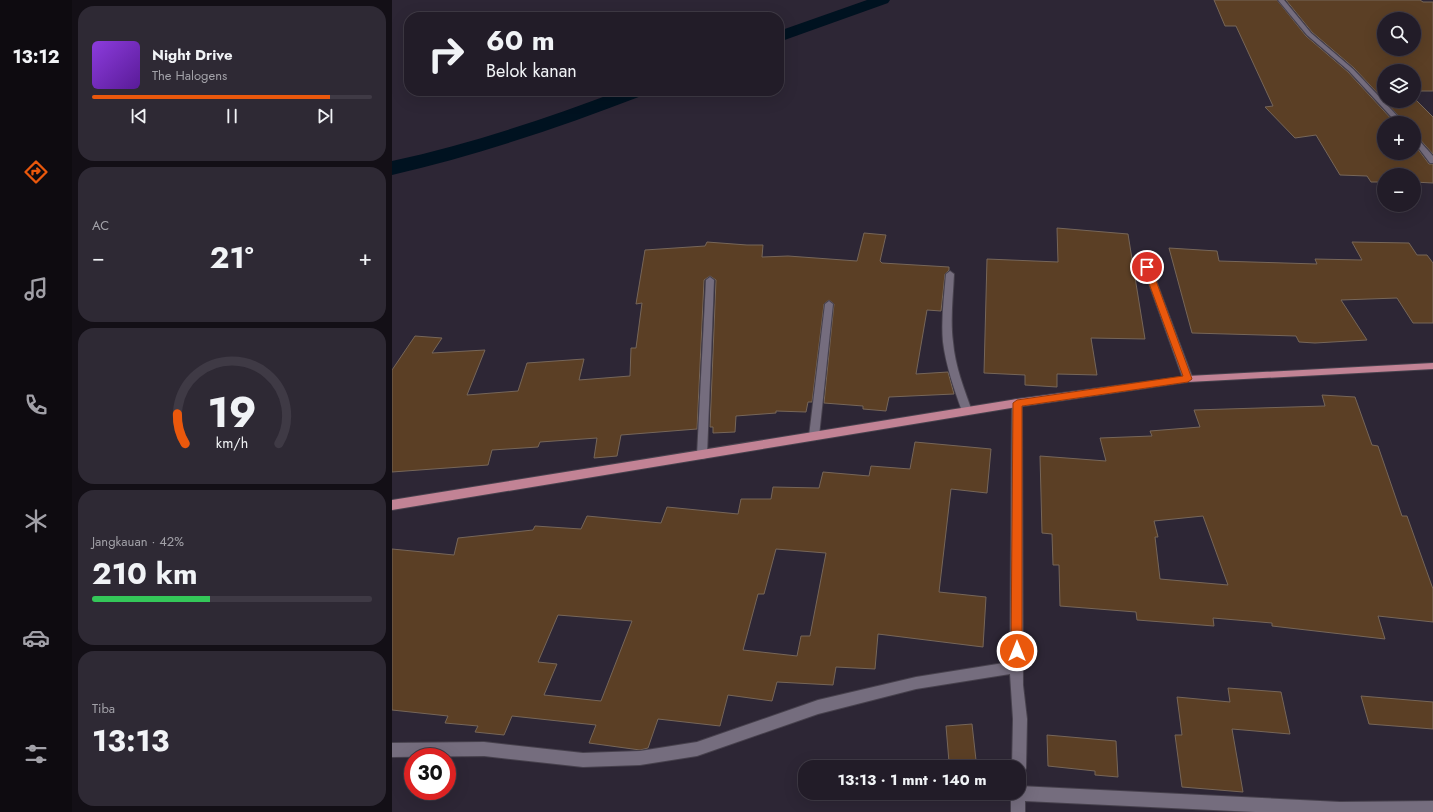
<!DOCTYPE html>
<html lang="id">
<meta charset="utf-8">
<style>
body{margin:0;font-family:Jost,sans-serif;background:#2e2934;color:#f1f3f6;height:100vh;display:flex;flex-direction:column;font-size:15px;white-space:nowrap}
*{box-sizing:border-box;margin:0}
p{font-size:13px;color:#a2a1a8}
.icon{flex:none;width:22px;height:22px;fill:none;stroke:currentColor;stroke-width:2;stroke-linecap:round;stroke-linejoin:round}
.map{position:relative;flex:1;overflow:hidden}
.side{display:flex;flex-direction:column;gap:6px;padding:6px;background:#130f16;width:320px}
.side>*{flex:none}
.hud{position:absolute;left:12px;top:12px;width:380px;height:84px;border-radius:16px;box-shadow:0 4px 16px #0002,0 0 0 1px #3f3a45;background:#221c28;color:#f1f3f6;overflow:hidden}
.tools{position:absolute;left:985px;top:12px;display:grid;gap:8px}
.tools a{display:grid;place-items:center;width:44px;height:44px;border-radius:50%;background:#221c28;box-shadow:0 4px 16px #0002,0 0 0 1px #3f3a45;font-size:20px}
.speed{position:absolute;left:12px;top:748px;display:flex;gap:8px;font-size:20px;font-weight:700;text-align:center}
.speed>*{display:grid;place-content:center;width:52px;height:52px;border-radius:50%;background:#221c28;box-shadow:0 4px 16px #0002,0 0 0 1px #3f3a45;line-height:1}
.speed .limit{border:6px solid #d22;background:#fff;color:#111}
.pin{position:absolute;display:grid;place-items:center;width:34px;height:34px;color:#fff;margin:-17px;border:2px solid #fff;border-radius:50%;box-shadow:0 1px 4px #0007}
.me{position:absolute;width:44px;margin:-22px;rotate:0deg;stroke-linejoin:round;filter:drop-shadow(0 0 3px #0008)}
.turn{display:flex;align-items:center;gap:14px;height:84px;padding:0 16px;font-size:18px}
.turn .icon{width:52px;height:52px;stroke-width:2.5}
.turn b{display:block;font-size:28px;line-height:34px}
.big{font-size:30px;font-weight:700;line-height:1.1}
.side .tile{flex:1;display:flex;flex-direction:column;justify-content:center;gap:6px;min-width:0;padding:0 14px;border-radius:16px;background:#2e2934}
.side .dial{align-items:center;gap:0}
.dial svg{height:104px;overflow:visible;fill:none;stroke:#3f3a45;stroke-width:7;stroke-linecap:round;text-anchor:middle}
.dial text{fill:#f1f3f6;stroke:none}
.song{display:flex;align-items:center;gap:12px}
.cover{width:48px;height:48px;border-radius:6px;background:linear-gradient(135deg,hsl(270 70% 55%),hsl(270 70% 35%))}
.played{height:4px;border-radius:2px;background:linear-gradient(90deg,#ea580c 85%,#3f3a45 85%)}
.keys{display:flex;justify-content:space-around;direction:ltr}
.heat{display:flex;justify-content:space-between;align-items:center;font-size:22px;direction:ltr}
.charge{height:6px;border-radius:3px;background:linear-gradient(90deg,#34c759 42%,#3f3a45 0)}
.trip{position:absolute;left:406px;top:760px;width:228px;height:40px;border-radius:16px;background:#221c28;box-shadow:0 4px 16px #0002,0 0 0 1px #3f3a45;font-weight:700;line-height:40px;text-align:center}
main{display:flex;flex:1;min-height:0}
.dock{display:flex;flex-direction:column;width:72px;justify-content:space-around;align-items:center;background:#0e0b10;color:#a2a1a8}
.dock .icon{width:28px;height:28px}
.dock .current{color:#ea580c}
.dock b{font-size:18px;color:#f1f3f6}
.map>svg:first-child{display:block}
.lines{fill:none;stroke-linecap:round;stroke-linejoin:round}
.canal{fill:#001220;fill-rule:evenodd}
.building{fill:#5b3f25;stroke:#766659;fill-rule:evenodd}
.street-casing{stroke:#47414d;stroke-width:2}
.primary-casing{stroke:#47414d;stroke-width:2}
.street{fill:#756d7e;fill-rule:evenodd}
.primary{fill:#c28395;fill-rule:evenodd}
.route{fill:#ea580c;stroke:#983908}
</style>
<main>
<nav class="dock">
<b>13:12</b>
<svg class="icon current" aria-label="directions" viewBox="0 0 24 24"><path d="M12 3l9 9-9 9-9-9zM9 14v-3h6M13 9l2 2-2 2"/></svg>
<svg class="icon" aria-label="music" viewBox="0 0 24 24"><path d="M9 18V5l10-2v13"/><circle cx="6" cy="18" r="3"/><circle cx="16" cy="16" r="3"/></svg>
<svg class="icon" aria-label="phone" viewBox="0 0 24 24"><path d="M5 4h4l2 5-3 2q2 4 5 5l2-3 5 2v4C11 20 4 13 5 4z"/></svg>
<svg class="icon" aria-label="climate" viewBox="0 0 24 24"><path d="M12 3v18M4 7l16 10M4 17L20 7"/></svg>
<svg class="icon" aria-label="car" viewBox="0 0 24 24"><path d="M5 17H2v-5l4-1 3-4h7l3 4 3 1v5h-3M9 17h6M6 11h13"/><circle cx="7" cy="17" r="2"/><circle cx="17" cy="17" r="2"/></svg>
<svg class="icon" aria-label="filters" viewBox="0 0 24 24"><path d="M4 7h16M4 17h16"/><circle cx="9" cy="7" r="2"/><circle cx="15" cy="17" r="2"/></svg>
</nav>
<section class="side">
<div class="tile">
<div class="song"><i class="cover"></i><div><b>Night Drive</b><p>The Halogens</p></div></div>
<div class="played"></div>
<div class="keys"><svg class="icon" aria-label="previous" viewBox="0 0 24 24"><path d="M18 5L8 12l10 7zM5 5v14"/></svg><svg class="icon" aria-label="pause" viewBox="0 0 24 24"><path d="M8 5v14M16 5v14"/></svg><svg class="icon" aria-label="next" viewBox="0 0 24 24"><path d="M6 5l10 7-10 7zM19 5v14"/></svg></div>
</div>
<div class="tile"><p>AC</p>
<div class="heat"><a>−</a><b class="big">21°</b><a>+</a></div>
</div>
<div class="tile dial"><svg viewBox="0 0 100 80">
<path d="M14 69A42 42 0 1 1 86 69"/>
<path d="M14 69A42 42 0 0 1 8 46" stroke="#ea580c"/>
<text x="50" y="56" font-size="32" font-weight="700">19</text>
<text x="50" y="72" font-size="11">km/h</text>
</svg></div>
<div class="tile"><p>Jangkauan · 42%</p><b class="big">210 km</b><div class="charge"></div></div>
<div class="tile"><p>Tiba</p><b class="big">13:13</b></div>
</section>
<div class="map">
<svg width="1041" height="812" viewBox="0 0 1041 812">
<rect width="100%" height="100%" fill="#2d2635"/>
<g class="lines">
<!-- canal -->
<path class="canal" d="M475 0H498L496 3 387 42V31Z
M227 91H255L252 95C169 127 86 155 0 175V161C78 144 153 119 227 91Z"/>
</g>
<!-- building -->
<path class="building" d="M822 0H885L914 36 956 72 1003 123H992V153H1022V144L1037 164H1041V183L1022 182V175H992V182H979L975 176 948 175 924 135 903 138 873 107 881 106 844 26H833Z
M894 0H1028L1031 2H1041V91H1022V71H992V100L962 68 920 32ZM992 19H1022V49H992Z
M1022 98 1041 117V154L1025 136 1022 135V123H1013L993 101H1022Z
M665 228 736 234 753 339 699 338 705 375 665 374V387L633 385V375L592 373 595 259 666 262Z
M472 233 494 235 488 261 490 263 557 267V270L553 274 549 311 535 310 524 374 556 372 562 394 497 397 494 411 471 409V406L432 403 442 304 437 300 432 304 420 402H416L414 412 384 411V413L344 416 343 432 321 433V427H318L324 280 318 276 312 280 305 429 229 435 225 456 202 458 205 438 148 442 146 447 100 450 96 465 0 472V370L23 336 50 338 40 353 93 350 75 395 126 391 135 363 192 359 187 380 238 376 239 348H244L250 303 244 304 253 250 313 246 315 242 355 245H371L370 257 396 256 465 261Z
M960 242 1017 243 1025 255H1035L1041 263V323H1021L1005 298 949 300 975 340 923 343 907 342 904 336 800 333 777 248 825 251 827 261 925 264 923 259 970 260Z
M930 395 963 397 980 445 986 446 1010 516H1015L1041 589V622L986 616 993 639 880 626V623L821 618 822 626 745 620 744 612 668 606 667 565H661L660 534 650 533 648 456 714 461 708 438 760 436 758 431 808 427 802 410 933 406ZM811 516 836 585 768 579 763 537H766L762 521Z
M523 442 599 449 595 493 559 489 547 592 594 597 591 647 486 634 483 669 444 667 441 685 385 682 380 701 336 695 328 726 266 719 256 748 248 750 197 743 204 725 120 716 112 735 83 732 86 726 53 723 56 716 0 710V549L62 555 66 538 141 530 143 526 189 529 195 516 269 523 275 507 346 514 349 499H379L381 487 427 488 431 472 477 476 479 466 518 469ZM384 549 434 553 418 636H409L405 656 351 650 366 594H372ZM166 615 240 621 209 701 152 695 165 664 146 662Z
M836 688 889 692 898 734 840 729 851 792 790 787 783 735H790L785 697 838 702Z
M969 696 1041 702V729L977 724Z
M580 724 584 760 557 762 554 726Z
M655 735 724 741 726 777 703 775V771L656 766Z"/>
<g class="lines">
<defs>
<path id="street" d="M886 0H892L919 33 961 69 1012 123H1005L957 71 915 35Z
M1022 136 1024 137 1041 156V163H1038L1022 142Z
M755 264 759 267 801 379 799 381 796 382 791 379 751 267Z
M558 271 562 274C561 297 558 320 561 342 563 366 572 389 580 411L579 414H571L570 411C562 389 554 366 551 342 549 320 552 297 554 274Z
M318 277 322 280 315 455 314 458 310 459 306 458 305 455 314 280Z
M437 301 441 304 427 436 426 439H418L417 436 433 304Z
M625 399 629 400 630 403 631 685 635 719 634 768 632 773 627 775V767H620L621 719 618 674 524 689 426 714 305 756 248 765 191 767 92 756 0 757V743L92 742 191 753 248 751 305 742 426 700 524 677 618 662 620 403 621 400Z
M627 786 948 802 1041 801V812H863L633 801V812H619V793H627Z"/>
<path id="primary" d="M1041 363V369L796 382 625 407 0 510V500L625 399 796 376Z"/>
</defs>
<!-- street casing -->
<use href="#street" class="street-casing"/>
<!-- primary casing -->
<use href="#primary" class="primary-casing"/>
<!-- street -->
<use href="#street" class="street"/>
<!-- primary -->
<use href="#primary" class="primary"/>
</g>
<!-- route -->
<path class="route" d="M753 265H755L759 267 800 379 796 382 630 406V651L629 655 625 657 620 655 619 651 621 403 625 400 791 376 751 267Z"/>
</svg>
<div class="tools">
<a><svg class="icon" aria-label="search" viewBox="0 0 24 24"><circle cx="10" cy="10" r="6"/><path d="M15 15l6 6"/></svg></a>
<a><svg class="icon" aria-label="layers" viewBox="0 0 24 24"><path d="M12 4l9 5-9 5-9-5zM3 14l9 5 9-5"/></svg></a>
<a>+</a>
<a>−</a>
</div>
<div class="speed"><div class="limit">30</div></div>
<div class="pin" style="left:755px;top:267px;background:#d93025"><svg class="icon" aria-label="arrive" viewBox="0 0 24 24"><path d="M6 21V4h12l-3 4 3 4H6"/></svg></div>
<svg class="me" style="left:625px;top:651px" viewBox="-20 -20 40 40"><circle r="17" fill="#ea580c" stroke="#fff" stroke-width="3"/><path d="M0-11L8 9 0 5-8 9z" fill="#fff"/></svg>
<div class="trip">13:13 · 1 mnt · 140 m</div>
<div class="hud">
<div class="turn"><svg class="icon" aria-label="right" viewBox="0 0 24 24"><path d="M7 20v-9h11M14 6l5 5-5 5"/></svg><div><b>60 m</b>Belok kanan</div></div>
</div>
</div>
</main>
